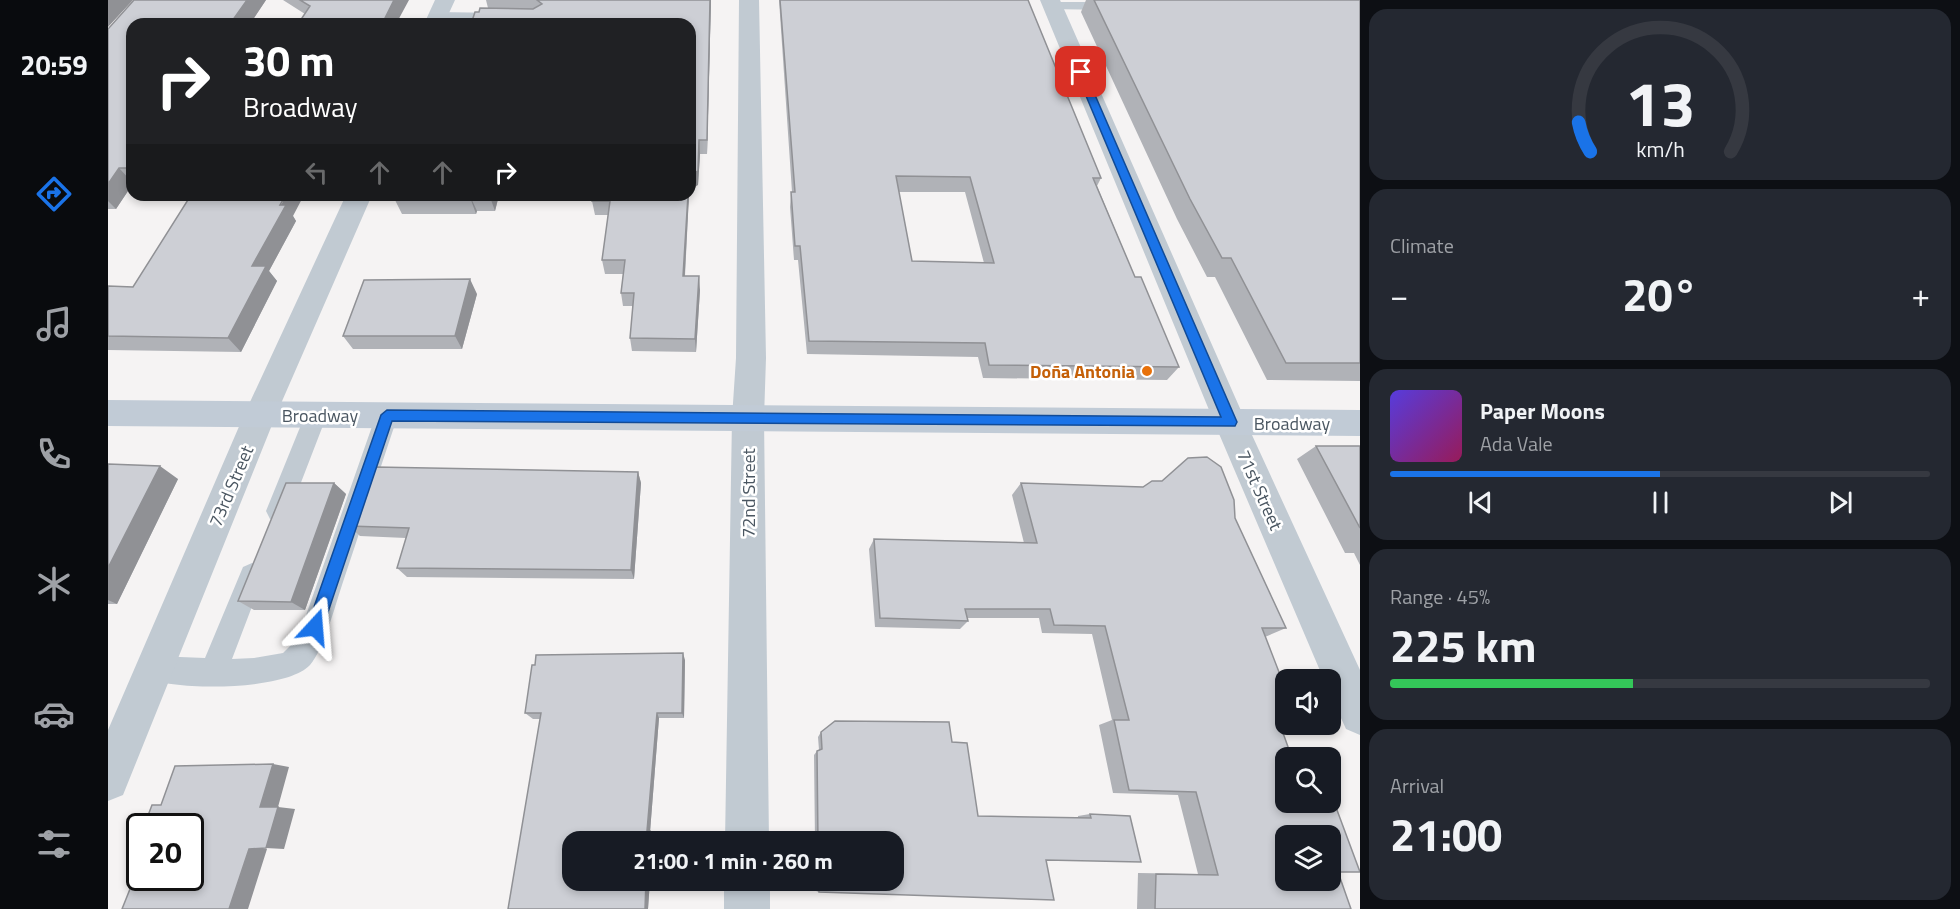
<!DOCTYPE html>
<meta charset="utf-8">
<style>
body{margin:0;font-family:"Titillium Web",sans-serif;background:#242831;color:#f1f3f6;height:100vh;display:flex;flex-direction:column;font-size:22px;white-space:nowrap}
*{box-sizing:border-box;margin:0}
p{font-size:20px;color:#9ea1a6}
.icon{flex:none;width:33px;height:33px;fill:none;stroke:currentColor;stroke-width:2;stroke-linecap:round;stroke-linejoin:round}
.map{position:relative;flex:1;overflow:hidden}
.drawer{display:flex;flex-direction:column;gap:9px;padding:9px;background:#0d0f14;width:600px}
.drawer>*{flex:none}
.guide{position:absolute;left:18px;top:18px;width:570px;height:183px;border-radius:18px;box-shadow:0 3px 9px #0003;background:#202124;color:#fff;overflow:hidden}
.tools{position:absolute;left:1167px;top:669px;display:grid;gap:12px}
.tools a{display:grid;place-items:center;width:66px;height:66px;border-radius:12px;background:#171b24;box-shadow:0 3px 9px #0003;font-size:30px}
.speed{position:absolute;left:18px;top:813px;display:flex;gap:12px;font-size:30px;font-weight:700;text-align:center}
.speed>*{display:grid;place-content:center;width:78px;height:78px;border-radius:50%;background:#171b24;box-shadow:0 3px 9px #0003;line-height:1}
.speed .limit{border:3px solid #111;border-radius:9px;background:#fff;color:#111}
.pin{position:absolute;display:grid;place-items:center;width:51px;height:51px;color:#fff;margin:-26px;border-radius:12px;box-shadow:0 3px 9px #0006}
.me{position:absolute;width:66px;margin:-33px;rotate:19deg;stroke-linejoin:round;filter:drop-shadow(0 0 4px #0008)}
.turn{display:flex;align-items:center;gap:21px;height:126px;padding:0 18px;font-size:27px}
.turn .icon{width:78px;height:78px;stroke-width:2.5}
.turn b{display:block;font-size:42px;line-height:51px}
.lanes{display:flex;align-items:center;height:57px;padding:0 18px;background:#0003;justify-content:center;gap:30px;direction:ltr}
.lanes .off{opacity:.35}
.big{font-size:45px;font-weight:700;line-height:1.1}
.drawer .widget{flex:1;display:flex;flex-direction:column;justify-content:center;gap:9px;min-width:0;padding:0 21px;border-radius:18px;background:#242831}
.drawer .dial{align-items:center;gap:0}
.dial svg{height:156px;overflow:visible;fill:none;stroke:#363941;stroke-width:7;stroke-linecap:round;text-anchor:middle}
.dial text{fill:#f1f3f6;stroke:none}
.song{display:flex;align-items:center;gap:18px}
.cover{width:72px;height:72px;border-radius:9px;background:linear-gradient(135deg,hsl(250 70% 55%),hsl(330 70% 35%))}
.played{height:6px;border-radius:3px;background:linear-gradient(90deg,#1a73e8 50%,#363941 50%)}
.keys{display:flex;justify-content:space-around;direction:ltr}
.heat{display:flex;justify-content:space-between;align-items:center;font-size:33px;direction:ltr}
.charge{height:9px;border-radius:4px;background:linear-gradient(90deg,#34c759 45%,#363941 0)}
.trip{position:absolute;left:454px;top:831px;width:342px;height:60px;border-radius:18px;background:#171b24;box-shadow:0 3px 9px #0003;font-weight:700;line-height:60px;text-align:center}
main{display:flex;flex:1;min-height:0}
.menu{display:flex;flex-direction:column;width:108px;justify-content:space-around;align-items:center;background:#090b0e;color:#9ea1a6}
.menu .icon{width:42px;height:42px}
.menu .active{color:#1a73e8}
.menu b{font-size:27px;color:#f1f3f6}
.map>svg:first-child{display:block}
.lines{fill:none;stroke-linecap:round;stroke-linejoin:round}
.lane{fill:#c1cad2;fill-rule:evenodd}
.street{fill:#c1cad2;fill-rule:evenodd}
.secondary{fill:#c1cbd6;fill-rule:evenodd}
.wall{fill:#b0b2b7;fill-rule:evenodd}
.shaded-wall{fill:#909195}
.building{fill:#cdcfd5;stroke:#909195;stroke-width:1.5;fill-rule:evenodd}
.route{fill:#1a73e8;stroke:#114b97;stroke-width:1.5}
.food-dot{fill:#e8710a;stroke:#fff;stroke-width:2}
.labels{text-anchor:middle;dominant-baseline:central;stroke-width:5;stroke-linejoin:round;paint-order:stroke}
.food-label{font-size:18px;font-weight:bold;fill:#c56008;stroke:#fff;text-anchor:end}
.street-label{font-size:18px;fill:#4a5661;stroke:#fff}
</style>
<main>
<nav class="menu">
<b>20:59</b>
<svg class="icon active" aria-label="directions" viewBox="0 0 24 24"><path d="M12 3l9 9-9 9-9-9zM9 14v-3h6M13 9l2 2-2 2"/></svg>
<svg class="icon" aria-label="music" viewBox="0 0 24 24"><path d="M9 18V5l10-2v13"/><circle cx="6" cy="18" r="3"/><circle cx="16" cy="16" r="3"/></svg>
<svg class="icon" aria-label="phone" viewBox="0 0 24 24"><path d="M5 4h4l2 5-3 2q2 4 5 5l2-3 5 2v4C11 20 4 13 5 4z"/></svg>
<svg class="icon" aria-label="climate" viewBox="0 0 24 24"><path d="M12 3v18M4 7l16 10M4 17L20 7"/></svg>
<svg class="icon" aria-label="car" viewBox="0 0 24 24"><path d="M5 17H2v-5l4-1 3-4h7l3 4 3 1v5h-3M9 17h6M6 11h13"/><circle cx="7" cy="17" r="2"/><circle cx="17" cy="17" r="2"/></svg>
<svg class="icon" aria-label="filters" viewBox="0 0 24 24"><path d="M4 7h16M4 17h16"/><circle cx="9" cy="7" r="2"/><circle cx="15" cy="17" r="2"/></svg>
</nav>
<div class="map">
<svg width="1252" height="909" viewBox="0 0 1252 909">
<rect width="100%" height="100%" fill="#f5f3f3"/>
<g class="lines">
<!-- lane -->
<path class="lane" d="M944 2H1006L1013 6 1006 10 939 9 937 6Z
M329 12 397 13 404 17 397 21 324 19 322 16 324 13Z
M208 406 216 409 219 415 182 511 178 519 170 522 162 519 158 511 197 415 200 409Z
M279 406 287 409 290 415C271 472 253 528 234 585 227 606 216 649 202 665 178 691 68 691 38 678L34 669 38 660 47 656 97 658 135 567 144 563 153 567 156 575 124 659 146 658 175 653 185 643 196 621 268 415 271 409Z"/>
<!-- street -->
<path class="street" d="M327 0H347L336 24H316Z
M631 0H651L658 358 656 418 661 842H617L624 418 628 358Z
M932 0H952L1138 422 1252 670V735L1238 729 1222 694V680H1216L1106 422Z
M238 195H264L168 415 15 795 0 801V730L136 415Z
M616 880H662V909H616Z"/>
<!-- secondary -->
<path class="secondary" d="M0 400 1252 410V436L0 426Z"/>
</g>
<!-- wall -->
<path class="wall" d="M26 0H158L142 24H24V185L8 209H0V29Z
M175 0H301L197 14Z
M378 0H603L599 154H592L590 185 582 24 364 21 371 12 380 8Z
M671 0H920L993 178 989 186 1027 277 1071 367 1059 380 875 378 870 357 699 354 690 260H686L682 207 683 192H684ZM790 192H857L876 263 804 261Z
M978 0H1252V381L1159 380 1107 277H1099L1069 219 973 12Z
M391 195 387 211H369L368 214H294L287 200Z
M485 195H581L577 276 592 290 588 352 524 351 522 338 525 306H515L513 293 515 274H497L494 260 500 215H487L484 201Z
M185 216 188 221 161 271 169 281 133 352 0 350V286L25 287Z
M369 294 354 349H245L235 336Z
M1208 446H1252V565L1246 553H1237L1189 459Z
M0 464 70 479 9 604H0Z
M530 472 533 483 526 579 299 577 289 568 298 538 252 536 241 526Z
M226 483 238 494 197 610H146L130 601Z
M913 483 1127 518 1178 628 1157 637 1176 685 1178 686V724H1208L1202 726 1172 725 1178 758 1230 872 1243 909H1029L1030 873 1090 874 1070 795 1005 793 991 725 1004 720 984 634 934 633 931 618H860V621L852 629 767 627 761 549 766 539 916 543 904 495Z
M577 660 576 718H551L542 832 545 833 544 842H465V880H542L540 909H400L432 719H425L417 713Z
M713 732 844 742 870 816 970 818V816L982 814 1022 816 938 860 711 892 708 891V880H786V842H707L706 755 709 751 711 750 710 737Z"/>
<!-- shaded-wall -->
<path class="shaded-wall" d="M0 0H25L0 27Z
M139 0H158L142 24H122Z
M286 0H301L288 24H274Z
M602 0H603L599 154V140Z
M591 140 592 154 590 185 582 190V176Z
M11 168 24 182V185L8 209 0 201V184Z
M178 195H196L185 216 188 221 161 271 169 281 133 352 120 338 144 266Z
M383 195H391L387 211 382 197Z
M580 195H581L576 289 575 276Z
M363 198 369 211 368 214 363 200Z
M591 276 592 290 588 352 587 339Z
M362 279 369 294 354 349 347 336Z
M52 466 70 479 9 604 0 600V568Z
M530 472 533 483 526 579 523 570Z
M226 483 238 494 197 610 183 602Z
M575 653 577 660 576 718 574 713Z
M549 713 551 718 542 832 545 833 544 842H541L539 831Z
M165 764 181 767 170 807 187 809 176 849 158 848 152 807Z
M141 849H159L140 909H121Z
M538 880H542L540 909H537Z"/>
<!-- building -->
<path class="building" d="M26 0H139L122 24H24V164L21 168H11L0 184V29Z
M192 0H286L274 24H190L202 6Z
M429 0H602L599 140H591L590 171 582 176V24H357L358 21H364L367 12H371L372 8 425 9 434 4Z
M672 0H920L993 178H985L1027 277H1033L1071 367 881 365 877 343 701 341 692 246H687L683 192H687ZM788 176 862 177 886 263 804 261Z
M986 0H1252V363H1178L1123 258H1114L1082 199Z
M83 195H178L172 205H178L144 266H158L120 338 0 336V286L25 287Z
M289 195H383L382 197 363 198V200H287Z
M485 195H580L575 276H591L587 339 522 338 526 293H513L517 260H494L502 201H484Z
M362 279 347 336H235L256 280Z
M1208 446H1252V528Z
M1099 457 1113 467 1126 500 1127 518 1178 628H1154L1176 685 1178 686V719H1170L1184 758H1178V802H1226L1252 872H1230L1243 909H1047L1048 874 1110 875 1088 792 1021 790 1006 720H1021L997 626 946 625 942 609H857L860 621 772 618 766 539 929 543 913 483 1035 487 1044 481H1054L1080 458ZM1178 836H1222V880H1178Z
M0 464 52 466 0 568Z
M267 467 530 472 523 570 289 568 301 528 241 526 256 483H262Z
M178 483H226L183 602 130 601Z
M575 653 574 713H549L539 831H542L541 842H465V880H538L537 909H400L433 713H417L424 665H427L428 655Z
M727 721 841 722 844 742 859 743 870 816 983 818 982 814 1022 816 1033 862 938 860 946 900 711 892V880H786V842H710L709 751 714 749 713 732Z
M165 764 152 807H170L158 848 141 849 121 909H14L32 864V878H82V826H36L44 805H53L67 766Z
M32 839V851L27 852Z"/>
<!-- route -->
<path class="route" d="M973 69 977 72 1129 422 1127 426 284 421 215 627 213 632 207 635 201 632 199 627 273 415 279 410 1113 417 968 72Z"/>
<!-- markers -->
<circle class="food-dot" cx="1039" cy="371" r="6"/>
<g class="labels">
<!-- food labels -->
<g class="food-label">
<text x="1027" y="371">Doña Antonia</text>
</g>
<!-- street labels -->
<g class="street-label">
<text x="212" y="415">Broadway</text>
<text x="1184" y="423">Broadway</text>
<text transform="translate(123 486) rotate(-67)">73rd Street</text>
<text transform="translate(1152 490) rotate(66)">71st Street</text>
<text transform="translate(640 493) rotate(-90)">72nd Street</text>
</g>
</g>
</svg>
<div class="tools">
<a><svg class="icon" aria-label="sound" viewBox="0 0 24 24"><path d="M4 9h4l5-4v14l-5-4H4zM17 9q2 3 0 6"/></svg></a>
<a><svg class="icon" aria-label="search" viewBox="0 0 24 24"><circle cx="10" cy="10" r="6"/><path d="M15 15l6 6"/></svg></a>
<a><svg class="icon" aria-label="layers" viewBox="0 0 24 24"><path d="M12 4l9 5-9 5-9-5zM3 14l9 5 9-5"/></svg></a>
</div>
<div class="speed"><div class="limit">20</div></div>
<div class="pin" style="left:973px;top:72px;background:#d93025"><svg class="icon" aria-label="arrive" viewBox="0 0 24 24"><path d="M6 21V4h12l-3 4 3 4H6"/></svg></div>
<svg class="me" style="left:207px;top:627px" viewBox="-20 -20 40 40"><path d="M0-17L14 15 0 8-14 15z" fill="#1a73e8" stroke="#fff" stroke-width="4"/></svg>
<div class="trip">21:00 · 1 min · 260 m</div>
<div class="guide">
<div class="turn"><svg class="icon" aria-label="right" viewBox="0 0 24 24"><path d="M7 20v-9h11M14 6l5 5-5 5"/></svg><div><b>30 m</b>Broadway</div></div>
<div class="lanes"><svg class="icon off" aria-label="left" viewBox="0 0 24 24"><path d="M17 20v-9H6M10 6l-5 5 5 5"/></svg><svg class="icon off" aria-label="ahead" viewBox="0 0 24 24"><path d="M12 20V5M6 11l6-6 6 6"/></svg><svg class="icon off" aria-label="ahead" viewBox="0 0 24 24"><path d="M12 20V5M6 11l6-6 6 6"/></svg><svg class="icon" aria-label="right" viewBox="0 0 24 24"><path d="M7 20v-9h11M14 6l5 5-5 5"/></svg></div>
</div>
</div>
<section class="drawer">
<div class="widget dial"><svg viewBox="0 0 100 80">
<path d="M14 69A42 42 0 1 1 86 69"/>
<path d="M14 69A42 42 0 0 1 8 54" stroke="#1a73e8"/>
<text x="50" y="56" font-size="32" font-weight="700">13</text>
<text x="50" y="72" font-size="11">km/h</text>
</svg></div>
<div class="widget"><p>Climate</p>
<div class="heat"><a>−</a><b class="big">20°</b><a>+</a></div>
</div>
<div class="widget">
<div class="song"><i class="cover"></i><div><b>Paper Moons</b><p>Ada Vale</p></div></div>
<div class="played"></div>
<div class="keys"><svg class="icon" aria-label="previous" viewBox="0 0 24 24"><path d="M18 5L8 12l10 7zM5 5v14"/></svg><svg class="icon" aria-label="pause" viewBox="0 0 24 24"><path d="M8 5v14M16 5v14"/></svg><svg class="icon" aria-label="next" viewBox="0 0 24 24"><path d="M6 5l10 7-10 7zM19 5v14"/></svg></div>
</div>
<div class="widget"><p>Range · 45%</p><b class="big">225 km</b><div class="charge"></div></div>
<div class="widget"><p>Arrival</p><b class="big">21:00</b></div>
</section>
</main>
